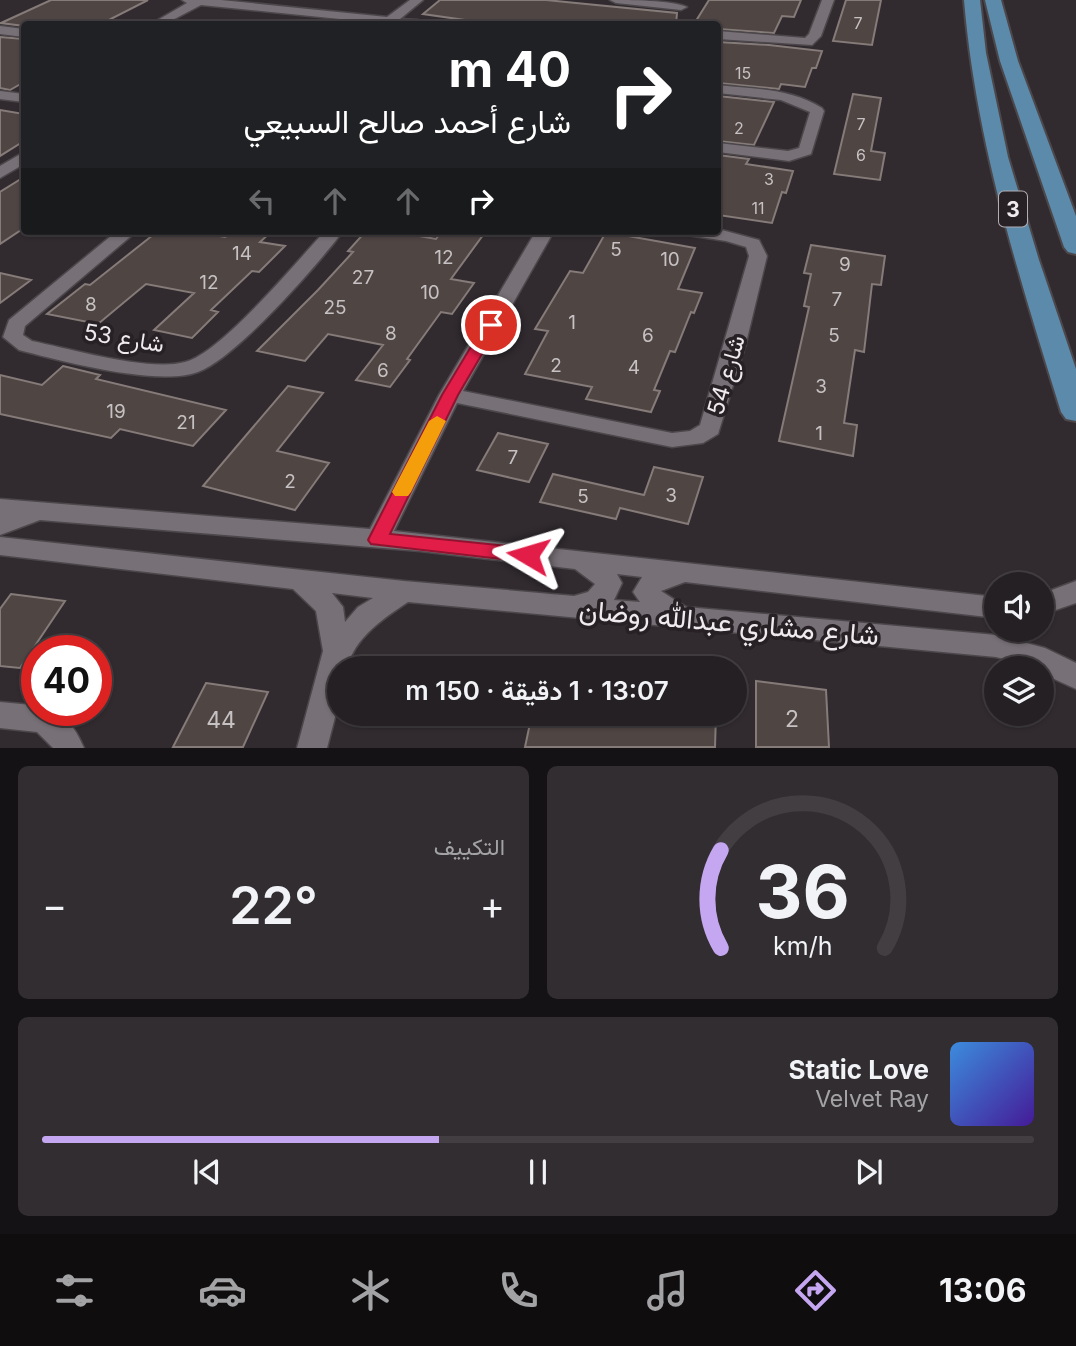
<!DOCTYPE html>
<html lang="ar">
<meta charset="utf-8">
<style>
body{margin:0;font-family:Inter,Vazirmatn,sans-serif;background:#312d31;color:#f1f3f6;direction:rtl;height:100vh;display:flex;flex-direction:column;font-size:26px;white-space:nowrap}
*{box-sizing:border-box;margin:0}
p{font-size:23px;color:#a3a3a6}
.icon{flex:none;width:38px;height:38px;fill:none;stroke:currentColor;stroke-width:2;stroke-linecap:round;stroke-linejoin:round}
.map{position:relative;height:748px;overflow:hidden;direction:ltr}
.panel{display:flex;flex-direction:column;gap:18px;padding:18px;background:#141214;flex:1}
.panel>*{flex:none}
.guide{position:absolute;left:21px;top:21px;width:700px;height:214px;border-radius:7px;box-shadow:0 2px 5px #0004,0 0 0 2px #423e41;direction:rtl;background:#202124;color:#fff;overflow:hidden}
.buttons{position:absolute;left:984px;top:572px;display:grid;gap:14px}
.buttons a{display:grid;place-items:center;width:70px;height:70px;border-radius:50%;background:#252024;box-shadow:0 2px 5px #0004,0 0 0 2px #423e41;font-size:35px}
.speed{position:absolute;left:21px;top:635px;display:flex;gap:14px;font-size:35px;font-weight:700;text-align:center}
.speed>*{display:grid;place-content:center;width:91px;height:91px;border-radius:50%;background:#252024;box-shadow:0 2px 5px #0004,0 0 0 2px #423e41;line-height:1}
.speed .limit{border:10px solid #d22;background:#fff;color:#111}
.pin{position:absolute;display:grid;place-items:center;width:60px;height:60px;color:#fff;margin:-30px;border:4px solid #fff;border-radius:50%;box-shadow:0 2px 7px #0007}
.me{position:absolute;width:77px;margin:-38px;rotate:277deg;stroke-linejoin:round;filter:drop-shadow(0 0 5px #0008)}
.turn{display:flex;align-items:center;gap:24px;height:147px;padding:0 35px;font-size:32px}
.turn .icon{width:91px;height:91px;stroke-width:2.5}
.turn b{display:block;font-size:49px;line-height:60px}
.lanes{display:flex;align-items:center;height:66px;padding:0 35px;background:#0003;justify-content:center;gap:35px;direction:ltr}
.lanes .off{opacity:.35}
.big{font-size:52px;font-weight:600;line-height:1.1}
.panel .tile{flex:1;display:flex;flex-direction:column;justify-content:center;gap:10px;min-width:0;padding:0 24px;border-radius:10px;background:#312d31}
.panel .dial{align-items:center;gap:0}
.dial svg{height:182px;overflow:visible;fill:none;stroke:#423e41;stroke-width:7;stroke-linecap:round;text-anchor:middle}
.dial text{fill:#f1f3f6;stroke:none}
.song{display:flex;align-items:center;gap:21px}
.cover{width:84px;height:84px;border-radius:10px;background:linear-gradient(135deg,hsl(210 70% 55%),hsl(260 70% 35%))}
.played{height:7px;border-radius:4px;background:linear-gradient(90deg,#c5a7f1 40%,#423e41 40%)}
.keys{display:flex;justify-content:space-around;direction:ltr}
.heat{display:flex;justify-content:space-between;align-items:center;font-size:38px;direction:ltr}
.panel .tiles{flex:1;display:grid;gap:18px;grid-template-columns:1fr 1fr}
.tile:last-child{grid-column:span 2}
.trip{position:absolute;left:327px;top:656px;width:420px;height:70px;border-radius:35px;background:#252024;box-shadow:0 2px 5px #0004,0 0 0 2px #423e41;font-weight:600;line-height:70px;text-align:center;direction:rtl}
.menu{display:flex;height:112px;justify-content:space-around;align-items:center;background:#0f0d0e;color:#a3a3a6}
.menu .icon{width:49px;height:49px}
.menu .active{color:#c5a7f1}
.menu b{font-size:32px;color:#f1f3f6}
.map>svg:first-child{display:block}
.building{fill:#4f4543;stroke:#857b78;stroke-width:2}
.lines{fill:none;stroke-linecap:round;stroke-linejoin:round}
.minor-casing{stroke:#4c474b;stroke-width:3}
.major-casing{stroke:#4c474b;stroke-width:4}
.minor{fill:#777076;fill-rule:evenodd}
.major{fill:#5b8aab;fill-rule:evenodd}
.route{fill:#e11d48;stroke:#92132f;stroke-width:2}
.slow{fill:#f59e0b}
.labels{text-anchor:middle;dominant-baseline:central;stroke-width:7;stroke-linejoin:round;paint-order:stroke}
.far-number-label{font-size:16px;fill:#c6c1c3}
.number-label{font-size:19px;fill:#c6c1c3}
.shield{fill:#272126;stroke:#b2aeb2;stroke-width:2}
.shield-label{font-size:21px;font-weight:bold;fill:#eeeaee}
.street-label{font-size:23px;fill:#eeeaee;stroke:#272126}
.near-number-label{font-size:23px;fill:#c6c1c3}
.near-street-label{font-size:28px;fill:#eeeaee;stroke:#272126}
</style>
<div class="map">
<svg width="1076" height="748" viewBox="0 0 1076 748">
<rect width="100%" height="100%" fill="#312b30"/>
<!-- building -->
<path class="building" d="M51 0H148L101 24 24 26 1 23Z
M440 0H546L576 3 677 13 676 24H493L423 14Z
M709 0H801L794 17 782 16 774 33 718 29V24H694Z
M846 0H881L872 45 833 41Z
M0 37 24 39V82L10 90 0 88Z
M718 42 769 45 822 51 816 68H812L805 87 781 84 779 89 718 83Z
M853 94 881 98 871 151 885 153 880 180 834 174Z
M718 96 774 102 754 145 718 141Z
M0 110 24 114V141L0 156Z
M718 155 749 159 746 164 793 171 786 193 782 192 772 223 718 215Z
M24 177V228L0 244V192Z
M158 231H191L225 237 236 231H272L260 242 285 246 259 272 252 271 211 310 218 312 192 338 154 330 194 293 146 284 98 324 47 314 85 284 90 285Z
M366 231H390L436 239 442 231H486L451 279 474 283 452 314 441 312 407 359 410 360 390 387 356 380 383 345 328 334 305 361 257 351 318 290 353 252 348 251Z
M606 232 695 248 678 289 702 293 694 313 691 312 675 352 670 351 654 390 660 391 651 412 586 399 592 387 525 374 548 331 535 329 570 271 583 273Z
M811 245 885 256 881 285 872 284 864 352 855 350 844 423 857 425 853 456 779 441 809 307 804 306 811 274 804 273Z
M0 273 31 280 0 303Z
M63 366 100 375 96 379 226 410 193 446 120 429 111 438 0 414V375L42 385Z
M288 386 323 393 277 451 329 463 295 510 203 486Z
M498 433 548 444 529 482 477 470Z
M654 467 703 477 688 524 620 508 616 519 540 502 553 474 644 495Z
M11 594 65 601 20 668 0 666V609Z
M756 681 826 690 829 747H756Z
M206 683 268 692 243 747H173Z
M532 714H716L715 747H525Z"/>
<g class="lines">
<defs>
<path id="minor" d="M182 0H221L387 17 410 0H423L400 19 418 20 424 24H389L201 5 165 24H151L187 3Z
M610 0C630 0 671 0 687 7L681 10 616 3Z
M822 0H834L821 36 812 45 718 39V31L805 38 809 34Z
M0 26 24 29V37L0 34Z
M718 85C754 89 790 88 822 108L824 111 811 154 789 161 718 152V143L788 151 799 148 810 112 781 100 718 93Z
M0 91 24 94V102L0 99Z
M24 152V164L0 178V166Z
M718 229 759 240 767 256 746 343 718 434 703 443 672 447 457 403 394 531 996 597V618L685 582 661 591 686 607 996 635 1045 648 1076 663V689L1041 673V668L996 657 408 602C384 618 354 638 347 668H340V698L327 748H297L323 651 316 611 293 589 0 555V537L404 581 574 596 588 592 595 584 575 569 420 551 40 520 0 535V499L370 529 439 395 536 231H554L463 391 672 433 690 431 700 425 749 256 746 247 726 241 687 235 684 231ZM617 574 642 577 633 592 640 602 614 600 622 583ZM332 593 373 598 358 607 345 622 343 607Z
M117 231H137L25 326 23 335 32 341C71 349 149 372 185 362 221 353 297 261 325 231H343C318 265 235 359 198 372 159 387 61 361 19 350L3 337 9 320Z
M1076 581V603L1041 615V594Z
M0 702 32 705 37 706V710C63 710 74 725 84 748H53L37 732 0 728Z"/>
<path id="major" d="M964 0H980L986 53 1008 157 1039 260 1076 369V421L1066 419 1061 412C1019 276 976 143 964 0Z
M985 0H1001L1018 61 1076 216V254L1068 252 1064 247 1000 61Z"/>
</defs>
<!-- minor casing -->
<use href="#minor" class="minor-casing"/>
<!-- major casing -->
<use href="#major" class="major-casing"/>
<!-- minor -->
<use href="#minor" class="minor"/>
<!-- major -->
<use href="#major" class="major"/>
</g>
<!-- route -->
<path class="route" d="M491 320 499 325 458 395 390 534 528 548 535 550 538 555 535 560 528 562 371 544 368 540 442 395 484 325Z"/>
<!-- slow -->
<path class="slow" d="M437 416 446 421 411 492 408 496H395L392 492 429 421Z"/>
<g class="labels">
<!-- far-number labels -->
<g class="far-number-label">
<text x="858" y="23">7</text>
<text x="743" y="73">15</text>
<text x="861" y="124">7</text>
<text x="739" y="128">2</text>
<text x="861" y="155">6</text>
<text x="769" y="179">3</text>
<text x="758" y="208">11</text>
</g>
<!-- number labels -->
<g class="number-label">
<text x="616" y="249">5</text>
<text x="242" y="253">14</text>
<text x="444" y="257">12</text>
<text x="670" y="259">10</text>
<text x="845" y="264">9</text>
<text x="363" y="277">27</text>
<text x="209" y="282">12</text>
<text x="430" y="292">10</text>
<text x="837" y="299">7</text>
<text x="91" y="304">8</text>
<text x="335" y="307">25</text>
<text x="572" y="322">1</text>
<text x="391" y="333">8</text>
<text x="648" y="335">6</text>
<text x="834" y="335">5</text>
<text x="556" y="365">2</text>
<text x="634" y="367">4</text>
<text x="383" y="370">6</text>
<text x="821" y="386">3</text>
<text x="116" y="411">19</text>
<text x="186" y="422">21</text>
<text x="819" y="433">1</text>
<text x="513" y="457">7</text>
<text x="290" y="481">2</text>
<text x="671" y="495">3</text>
<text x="583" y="496">5</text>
</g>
<!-- shield labels -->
<rect class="shield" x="999" y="191.5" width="28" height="35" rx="5"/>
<g class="shield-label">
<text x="1013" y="209">3</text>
</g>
<!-- street labels -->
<g class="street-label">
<text transform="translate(124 338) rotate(9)">شارع 53</text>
<text transform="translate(726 375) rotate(-74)">شارع 54</text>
</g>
<!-- near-number labels -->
<g class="near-number-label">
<text x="792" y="719">2</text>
<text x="221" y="720">44</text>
</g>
<!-- near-street labels -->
<g class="near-street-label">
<text transform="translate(729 622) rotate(5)">شارع مشاري عبدالله روضان</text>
</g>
</g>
</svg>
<div class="buttons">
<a><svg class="icon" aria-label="sound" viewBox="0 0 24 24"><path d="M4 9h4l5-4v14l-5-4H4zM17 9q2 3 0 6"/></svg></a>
<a><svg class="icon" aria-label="layers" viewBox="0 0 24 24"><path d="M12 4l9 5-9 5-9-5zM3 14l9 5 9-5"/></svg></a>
</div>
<div class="speed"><div class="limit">40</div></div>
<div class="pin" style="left:491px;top:325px;background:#d93025"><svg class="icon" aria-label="arrive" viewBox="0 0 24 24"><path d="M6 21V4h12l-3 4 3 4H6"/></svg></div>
<svg class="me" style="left:528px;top:555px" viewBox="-20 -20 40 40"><path d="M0-17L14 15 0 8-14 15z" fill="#e11d48" stroke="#fff" stroke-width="4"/></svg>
<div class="trip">13:07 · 1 دقيقة · 150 m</div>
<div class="guide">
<div class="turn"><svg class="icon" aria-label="right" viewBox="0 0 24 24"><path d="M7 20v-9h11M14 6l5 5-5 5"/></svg><div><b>40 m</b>شارع أحمد صالح السبيعي</div></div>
<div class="lanes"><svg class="icon off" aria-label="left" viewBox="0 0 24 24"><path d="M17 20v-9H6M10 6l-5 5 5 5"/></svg><svg class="icon off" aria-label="ahead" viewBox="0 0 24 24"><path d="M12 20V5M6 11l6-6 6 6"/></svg><svg class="icon off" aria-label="ahead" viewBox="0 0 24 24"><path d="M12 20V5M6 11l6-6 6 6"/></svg><svg class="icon" aria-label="right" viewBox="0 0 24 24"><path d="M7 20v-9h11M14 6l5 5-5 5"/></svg></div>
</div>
</div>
<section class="panel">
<div class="tiles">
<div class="tile dial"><svg viewBox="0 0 100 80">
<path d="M14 69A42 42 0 1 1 86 69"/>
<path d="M14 69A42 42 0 0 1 14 26" stroke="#c5a7f1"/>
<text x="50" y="56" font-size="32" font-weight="700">36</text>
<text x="50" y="72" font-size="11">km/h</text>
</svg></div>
<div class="tile"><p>التكييف</p>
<div class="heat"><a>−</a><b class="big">22°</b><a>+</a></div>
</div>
<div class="tile">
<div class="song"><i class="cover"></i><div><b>Static Love</b><p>Velvet Ray</p></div></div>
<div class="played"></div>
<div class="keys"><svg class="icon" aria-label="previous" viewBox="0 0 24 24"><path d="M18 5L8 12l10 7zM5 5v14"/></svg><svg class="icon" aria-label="pause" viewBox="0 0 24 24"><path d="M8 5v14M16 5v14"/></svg><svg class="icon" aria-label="next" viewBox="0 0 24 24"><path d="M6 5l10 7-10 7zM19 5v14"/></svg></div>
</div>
</div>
</section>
<nav class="menu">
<b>13:06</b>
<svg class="icon active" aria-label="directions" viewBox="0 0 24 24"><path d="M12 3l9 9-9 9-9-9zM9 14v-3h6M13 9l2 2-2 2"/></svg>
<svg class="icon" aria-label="music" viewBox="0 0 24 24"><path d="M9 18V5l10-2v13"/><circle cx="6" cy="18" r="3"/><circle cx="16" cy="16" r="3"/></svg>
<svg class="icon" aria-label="phone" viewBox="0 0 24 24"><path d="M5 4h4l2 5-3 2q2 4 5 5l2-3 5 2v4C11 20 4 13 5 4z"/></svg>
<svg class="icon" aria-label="climate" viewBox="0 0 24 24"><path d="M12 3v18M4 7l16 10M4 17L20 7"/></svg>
<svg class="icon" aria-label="car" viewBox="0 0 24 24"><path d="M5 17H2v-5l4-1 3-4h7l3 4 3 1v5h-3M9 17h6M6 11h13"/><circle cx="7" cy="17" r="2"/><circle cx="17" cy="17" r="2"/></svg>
<svg class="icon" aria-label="filters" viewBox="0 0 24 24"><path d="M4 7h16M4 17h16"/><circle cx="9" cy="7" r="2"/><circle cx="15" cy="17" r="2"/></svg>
</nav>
